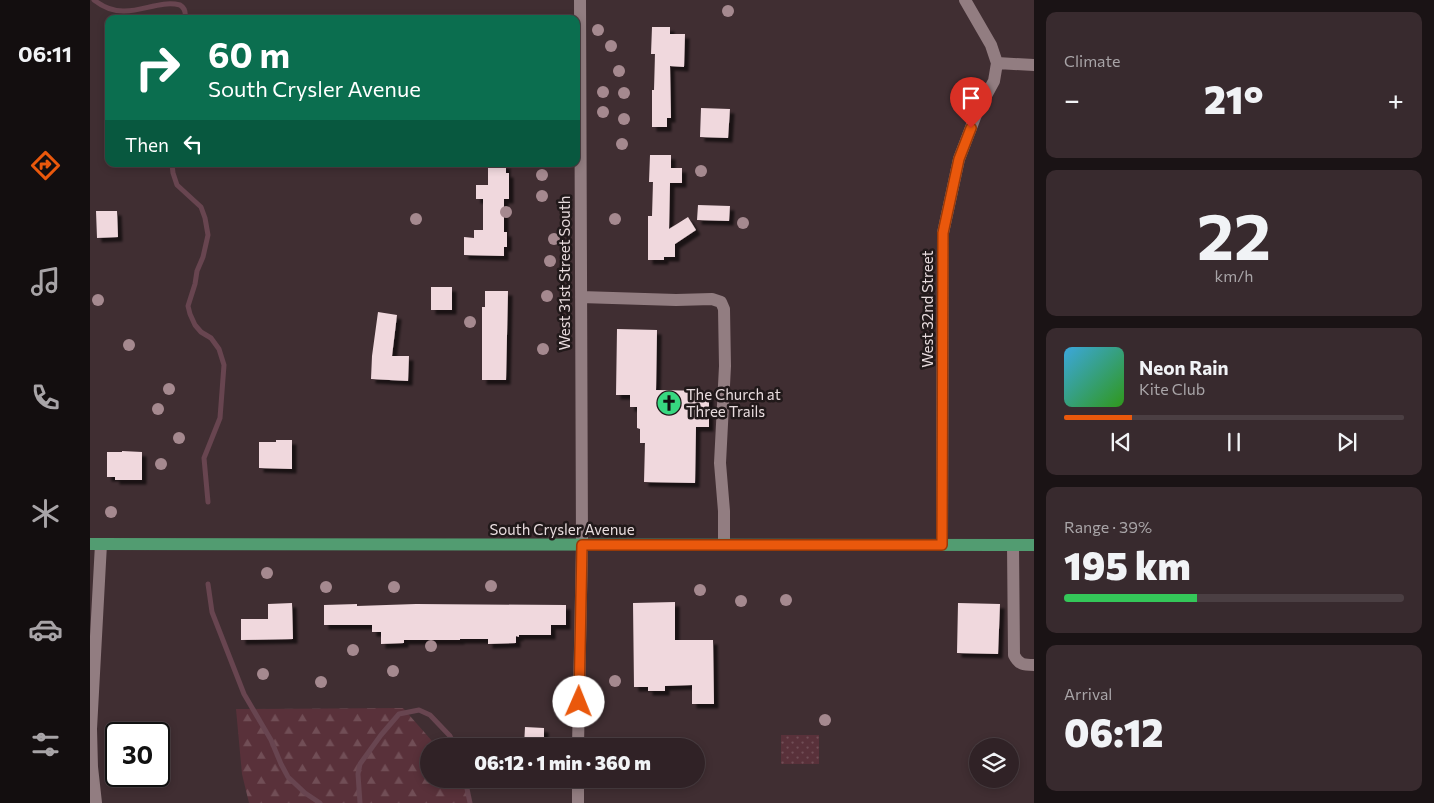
<!DOCTYPE html>
<meta charset="utf-8">
<style>
body{margin:0;font-family:Commissioner,sans-serif;background:#382a2e;color:#f1f3f6;height:100vh;display:flex;flex-direction:column;font-size:19px;white-space:nowrap}
*{box-sizing:border-box;margin:0}
p{font-size:16px;color:#a8a4a7}
.icon{flex:none;width:28px;height:28px;fill:none;stroke:currentColor;stroke-width:2;stroke-linecap:round;stroke-linejoin:round}
.map{position:relative;flex:1;overflow:hidden}
.details{display:flex;flex-direction:column;gap:12px;padding:12px;background:#1a1315;width:400px}
.details>*{flex:none}
.guide{position:absolute;left:15px;top:15px;width:475px;height:152px;border-radius:10px;box-shadow:0 2px 8px #0003,0 0 0 1px #4b3f43;background:#0b6e4f;color:#fff;overflow:hidden}
.tools{position:absolute;left:879px;top:738px;display:grid;gap:10px}
.tools a{display:grid;place-items:center;width:50px;height:50px;border-radius:50%;background:#302226;box-shadow:0 2px 8px #0003,0 0 0 1px #4b3f43;font-size:25px}
.speed{position:absolute;left:15px;top:722px;display:flex;gap:10px;font-size:25px;font-weight:700;text-align:center}
.speed>*{display:grid;place-content:center;width:65px;height:65px;border-radius:50%;background:#302226;box-shadow:0 2px 8px #0003,0 0 0 1px #4b3f43;line-height:1}
.speed .limit{border:2px solid #111;border-radius:8px;background:#fff;color:#111}
.pin{position:absolute;display:grid;place-items:center;width:42px;height:42px;color:#fff;margin:-51px -21px;border-radius:50% 50% 50% 0;rotate:-45deg;box-shadow:0 0 5px #0007}
.pin .icon{rotate:45deg}
.me{position:absolute;width:55px;margin:-28px;rotate:1deg;stroke-linejoin:round;filter:drop-shadow(0 0 4px #0008)}
.turn{display:flex;align-items:center;gap:18px;height:105px;padding:0 20px;font-size:22px}
.turn .icon{width:65px;height:65px;stroke-width:2.5}
.turn b{display:block;font-size:35px;line-height:42px}
.then{display:flex;align-items:center;height:48px;padding:0 20px;background:#0003;gap:10px;font-size:19px}
.big{font-size:38px;font-weight:800;line-height:1.1}
.details .widget{flex:1;display:flex;flex-direction:column;justify-content:center;gap:8px;min-width:0;padding:0 18px;border-radius:10px;background:#382a2e}
.details .dial{align-items:center;gap:0}
.dial b{font-size:65px;line-height:1}
.song{display:flex;align-items:center;gap:15px}
.cover{width:60px;height:60px;border-radius:8px;background:linear-gradient(135deg,hsl(200 70% 55%),hsl(110 70% 35%))}
.played{height:5px;border-radius:2px;background:linear-gradient(90deg,#ea580c 20%,#4b3f43 20%)}
.keys{display:flex;justify-content:space-around;direction:ltr}
.heat{display:flex;justify-content:space-between;align-items:center;font-size:28px;direction:ltr}
.charge{height:8px;border-radius:4px;background:linear-gradient(90deg,#34c759 39%,#4b3f43 0)}
.trip{position:absolute;left:330px;top:738px;width:285px;height:50px;border-radius:25px;background:#302226;box-shadow:0 2px 8px #0003,0 0 0 1px #4b3f43;font-weight:800;line-height:50px;text-align:center}
main{display:flex;flex:1;min-height:0}
.dock{display:flex;flex-direction:column;width:90px;justify-content:space-around;align-items:center;background:#130e0f;color:#a8a4a7}
.dock .icon{width:35px;height:35px}
.dock .current{color:#ea580c}
.dock b{font-size:22px;color:#f1f3f6}
.map>svg:first-child{display:block}
.forest{fill:url(#forest-firs)}
.park{fill:url(#park-dots)}
.lines{fill:none;stroke-linecap:round;stroke-linejoin:round}
.stream{stroke:#684550;stroke-width:5}
.building{fill:#f0d8dd;filter:url(#shadow)}
.minor{stroke:#927d81;stroke-width:12}
.major{stroke:#529c71;stroke-width:12}
.tree{fill:#a5898f}
.route-casing{stroke:#983908;stroke-width:12}
.route{stroke:#ea580c;stroke-width:9}
.labels{text-anchor:middle;dominant-baseline:central;stroke-width:5;stroke-linejoin:round;paint-order:stroke}
.street-label{font-size:15px;fill:#e8dcde;stroke:#21191a}
.poi-label{font-size:15px;fill:#e8dcde;stroke:#21191a;text-anchor:start}
</style>
<main>
<nav class="dock">
<b>06:11</b>
<svg class="icon current" aria-label="directions" viewBox="0 0 24 24"><path d="M12 3l9 9-9 9-9-9zM9 14v-3h6M13 9l2 2-2 2"/></svg>
<svg class="icon" aria-label="music" viewBox="0 0 24 24"><path d="M9 18V5l10-2v13"/><circle cx="6" cy="18" r="3"/><circle cx="16" cy="16" r="3"/></svg>
<svg class="icon" aria-label="phone" viewBox="0 0 24 24"><path d="M5 4h4l2 5-3 2q2 4 5 5l2-3 5 2v4C11 20 4 13 5 4z"/></svg>
<svg class="icon" aria-label="climate" viewBox="0 0 24 24"><path d="M12 3v18M4 7l16 10M4 17L20 7"/></svg>
<svg class="icon" aria-label="car" viewBox="0 0 24 24"><path d="M5 17H2v-5l4-1 3-4h7l3 4 3 1v5h-3M9 17h6M6 11h13"/><circle cx="7" cy="17" r="2"/><circle cx="17" cy="17" r="2"/></svg>
<svg class="icon" aria-label="filters" viewBox="0 0 24 24"><path d="M4 7h16M4 17h16"/><circle cx="9" cy="7" r="2"/><circle cx="15" cy="17" r="2"/></svg>
</nav>
<div class="map">
<svg width="944" height="803" viewBox="0 0 944 803">
<defs>
<pattern id="forest-firs" width="22" height="20" patternUnits="userSpaceOnUse" patternTransform="scale(1.25)"><rect width="22" height="20" fill="#59313a"/><path d="M5 1l3.5 6h-7zM16 11l3.5 6h-7z" fill="#714e56"/></pattern>
<pattern id="park-dots" width="8" height="8" patternUnits="userSpaceOnUse" patternTransform="scale(1.25)"><rect width="8" height="8" fill="#59313a"/><path d="M2 2h.1M6 6h.1" fill="none" stroke="#714e56" stroke-width="1.8" stroke-linecap="round"/></pattern>
<filter id="shadow"><feDropShadow dx="4.5" dy="4.5" stdDeviation="1" flood-color="#0009"/></filter>
</defs>
<rect width="100%" height="100%" fill="#402e32"/>
<!-- forest -->
<path class="forest" d="M313 708 342 741H375L376 746H339V779H377L379 803H159L152 774 146 709Z"/>
<!-- park -->
<path class="park" d="M691 735H729V764H691Z"/>
<g class="lines">
<!-- stream -->
<path class="stream" d="M4 0C13 7 21 11 33 11 52 12 71 0 90 5 95 8 96 13 95 19
M82 164 83 173 87 185 111 207 115 218 118 235 113 257 107 271 105 284 98 306 100 314 105 325 111 332 121 338 129 349 134 365 130 418 114 458 118 502
M118 584 122 612 154 694 181 740 191 764 198 777 215 793 230 803
M375 779 380 803
M270 803 268 774 270 764 291 735 309 714 329 710 340 715 360 736 365 746"/>
</g>
<!-- building -->
<path class="building" d="M562 27H580V34H595L594 67 580 66 581 118H577V127H562V90H564L565 54H561Z
M611 108 640 109 638 138 610 137Z
M560 155H581V168H592V183H580L579 229 598 217 606 230 585 244V257H574V260H558V216H562L563 182H559Z
M398 164H416V173H419V199H414V232H417V247H414V256L374 255V237L384 238V230H393V199H386V185H398Z
M608 205 640 206 639 221 607 220Z
M6 211H27L28 237 7 238Z
M341 287H362V310H341Z
M395 291H418L416 380H392V307H395Z
M288 312 307 315 302 356H319L318 381 281 379 282 356Z
M527 329 567 330 566 390 619 391V427H606L605 483 554 482 555 443H550V429L547 428V407H540V395H526Z
M186 440H202V469L169 468V442H186Z
M32 451 52 452V480H25V477H17V452H32Z
M585 602V640H623L624 704H602V685L575 686V691H558V687H544L543 603Z
M202 603 203 639 151 640V619H178V604Z
M868 603 910 604 908 654 867 653Z
M267 604V606L326 604 476 605V625H461V635H429V637L426 636V643L398 644V639H370V640H314V643L291 644V632H282V625H234V605Z
M435 727 454 728V746H434Z"/>
<g class="lines">
<!-- minor -->
<path class="minor" d="M907 63 944 65
M491 297 586 300 622 299 631 302 634 309 635 366 630 463 634 511V545
M852 545 853 233 869 159 887 112 904 81 907 63 901 45 875 0
M923 545 924 655C929 665 934 665 944 665
M488 746 492 545 490 0
M6 803 2 767 1 729 11 544
M488 803V779"/>
<!-- major -->
<path class="major" d="M0 544 944 545"/>
</g>
<!-- trees -->
<g class="tree">
<circle cx="638" cy="11" r="6"/>
<circle cx="508" cy="30" r="6"/>
<circle cx="521" cy="46" r="6"/>
<circle cx="529" cy="71" r="6"/>
<circle cx="513" cy="92" r="6"/>
<circle cx="534" cy="93" r="6"/>
<circle cx="513" cy="112" r="6"/>
<circle cx="534" cy="119" r="6"/>
<circle cx="532" cy="144" r="6"/>
<circle cx="611" cy="171" r="6"/>
<circle cx="452" cy="175" r="6"/>
<circle cx="452" cy="196" r="6"/>
<circle cx="416" cy="212" r="6"/>
<circle cx="326" cy="219" r="6"/>
<circle cx="525" cy="219" r="6"/>
<circle cx="653" cy="223" r="6"/>
<circle cx="464" cy="239" r="6"/>
<circle cx="460" cy="261" r="6"/>
<circle cx="457" cy="296" r="6"/>
<circle cx="8" cy="300" r="6"/>
<circle cx="380" cy="322" r="6"/>
<circle cx="39" cy="345" r="6"/>
<circle cx="453" cy="349" r="6"/>
<circle cx="79" cy="389" r="6"/>
<circle cx="68" cy="409" r="6"/>
<circle cx="89" cy="438" r="6"/>
<circle cx="71" cy="464" r="6"/>
<circle cx="21" cy="512" r="6"/>
<circle cx="177" cy="573" r="6"/>
<circle cx="401" cy="586" r="6"/>
<circle cx="236" cy="587" r="6"/>
<circle cx="304" cy="587" r="6"/>
<circle cx="610" cy="590" r="6"/>
<circle cx="696" cy="600" r="6"/>
<circle cx="651" cy="601" r="6"/>
<circle cx="341" cy="646" r="6"/>
<circle cx="263" cy="650" r="6"/>
<circle cx="303" cy="671" r="6"/>
<circle cx="173" cy="674" r="6"/>
<circle cx="525" cy="681" r="6"/>
<circle cx="231" cy="682" r="6"/>
<circle cx="735" cy="720" r="6"/>
</g>
<g class="lines">
<defs>
<path id="route" d="M489 702 492 545H852L853 233 869 159 881 128"/>
</defs>
<!-- route casing -->
<use href="#route" class="route-casing"/>
<!-- route -->
<use href="#route" class="route"/>
</g>
<!-- icons -->
<defs>
<symbol id="church-disc" viewBox="-11 -11 22 22"><circle r="9.5" fill="#37d880" stroke="#21191a"/><path d="M-1.2-6h2.4v3.5h3.3v2.4h-3.3V6h-2.4V-.1h-3.3v-2.4h3.3Z" fill="#111"/></symbol>
</defs>
<g fill-rule="evenodd">
<use href="#church-disc" x="565" y="389" width="28" height="28"/>
</g>
<g class="labels">
<!-- street labels -->
<g class="street-label">
<text transform="translate(474 273) rotate(-90)">West 31st Street South</text>
<text transform="translate(837 309) rotate(-90)">West 32nd Street</text>
<text x="472" y="529">South Crysler Avenue</text>
</g>
<!-- poi labels -->
<g class="poi-label">
<text x="596" y="394">The Church at<tspan x="596" dy="17">Three Trails</tspan></text>
</g>
</g>
</svg>
<div class="tools">
<a><svg class="icon" aria-label="layers" viewBox="0 0 24 24"><path d="M12 4l9 5-9 5-9-5zM3 14l9 5 9-5"/></svg></a>
</div>
<div class="speed"><div class="limit">30</div></div>
<div class="pin" style="left:881px;top:128px;background:#d93025"><svg class="icon" aria-label="arrive" viewBox="0 0 24 24"><path d="M6 21V4h12l-3 4 3 4H6"/></svg></div>
<svg class="me" style="left:489px;top:702px" viewBox="-20 -20 40 40"><circle r="19" fill="#fff"/><path d="M0-13L10 11 0 6-10 11z" fill="#ea580c"/></svg>
<div class="trip">06:12 · 1 min · 360 m</div>
<div class="guide">
<div class="turn"><svg class="icon" aria-label="right" viewBox="0 0 24 24"><path d="M7 20v-9h11M14 6l5 5-5 5"/></svg><div><b>60 m</b>South Crysler Avenue</div></div>
<div class="then">Then<svg class="icon" aria-label="left" viewBox="0 0 24 24"><path d="M17 20v-9H6M10 6l-5 5 5 5"/></svg></div>
</div>
</div>
<section class="details">
<div class="widget"><p>Climate</p>
<div class="heat"><a>−</a><b class="big">21°</b><a>+</a></div>
</div>
<div class="widget dial"><b>22</b><p>km/h</p></div>
<div class="widget">
<div class="song"><i class="cover"></i><div><b>Neon Rain</b><p>Kite Club</p></div></div>
<div class="played"></div>
<div class="keys"><svg class="icon" aria-label="previous" viewBox="0 0 24 24"><path d="M18 5L8 12l10 7zM5 5v14"/></svg><svg class="icon" aria-label="pause" viewBox="0 0 24 24"><path d="M8 5v14M16 5v14"/></svg><svg class="icon" aria-label="next" viewBox="0 0 24 24"><path d="M6 5l10 7-10 7zM19 5v14"/></svg></div>
</div>
<div class="widget"><p>Range · 39%</p><b class="big">195 km</b><div class="charge"></div></div>
<div class="widget"><p>Arrival</p><b class="big">06:12</b></div>
</section>
</main>
